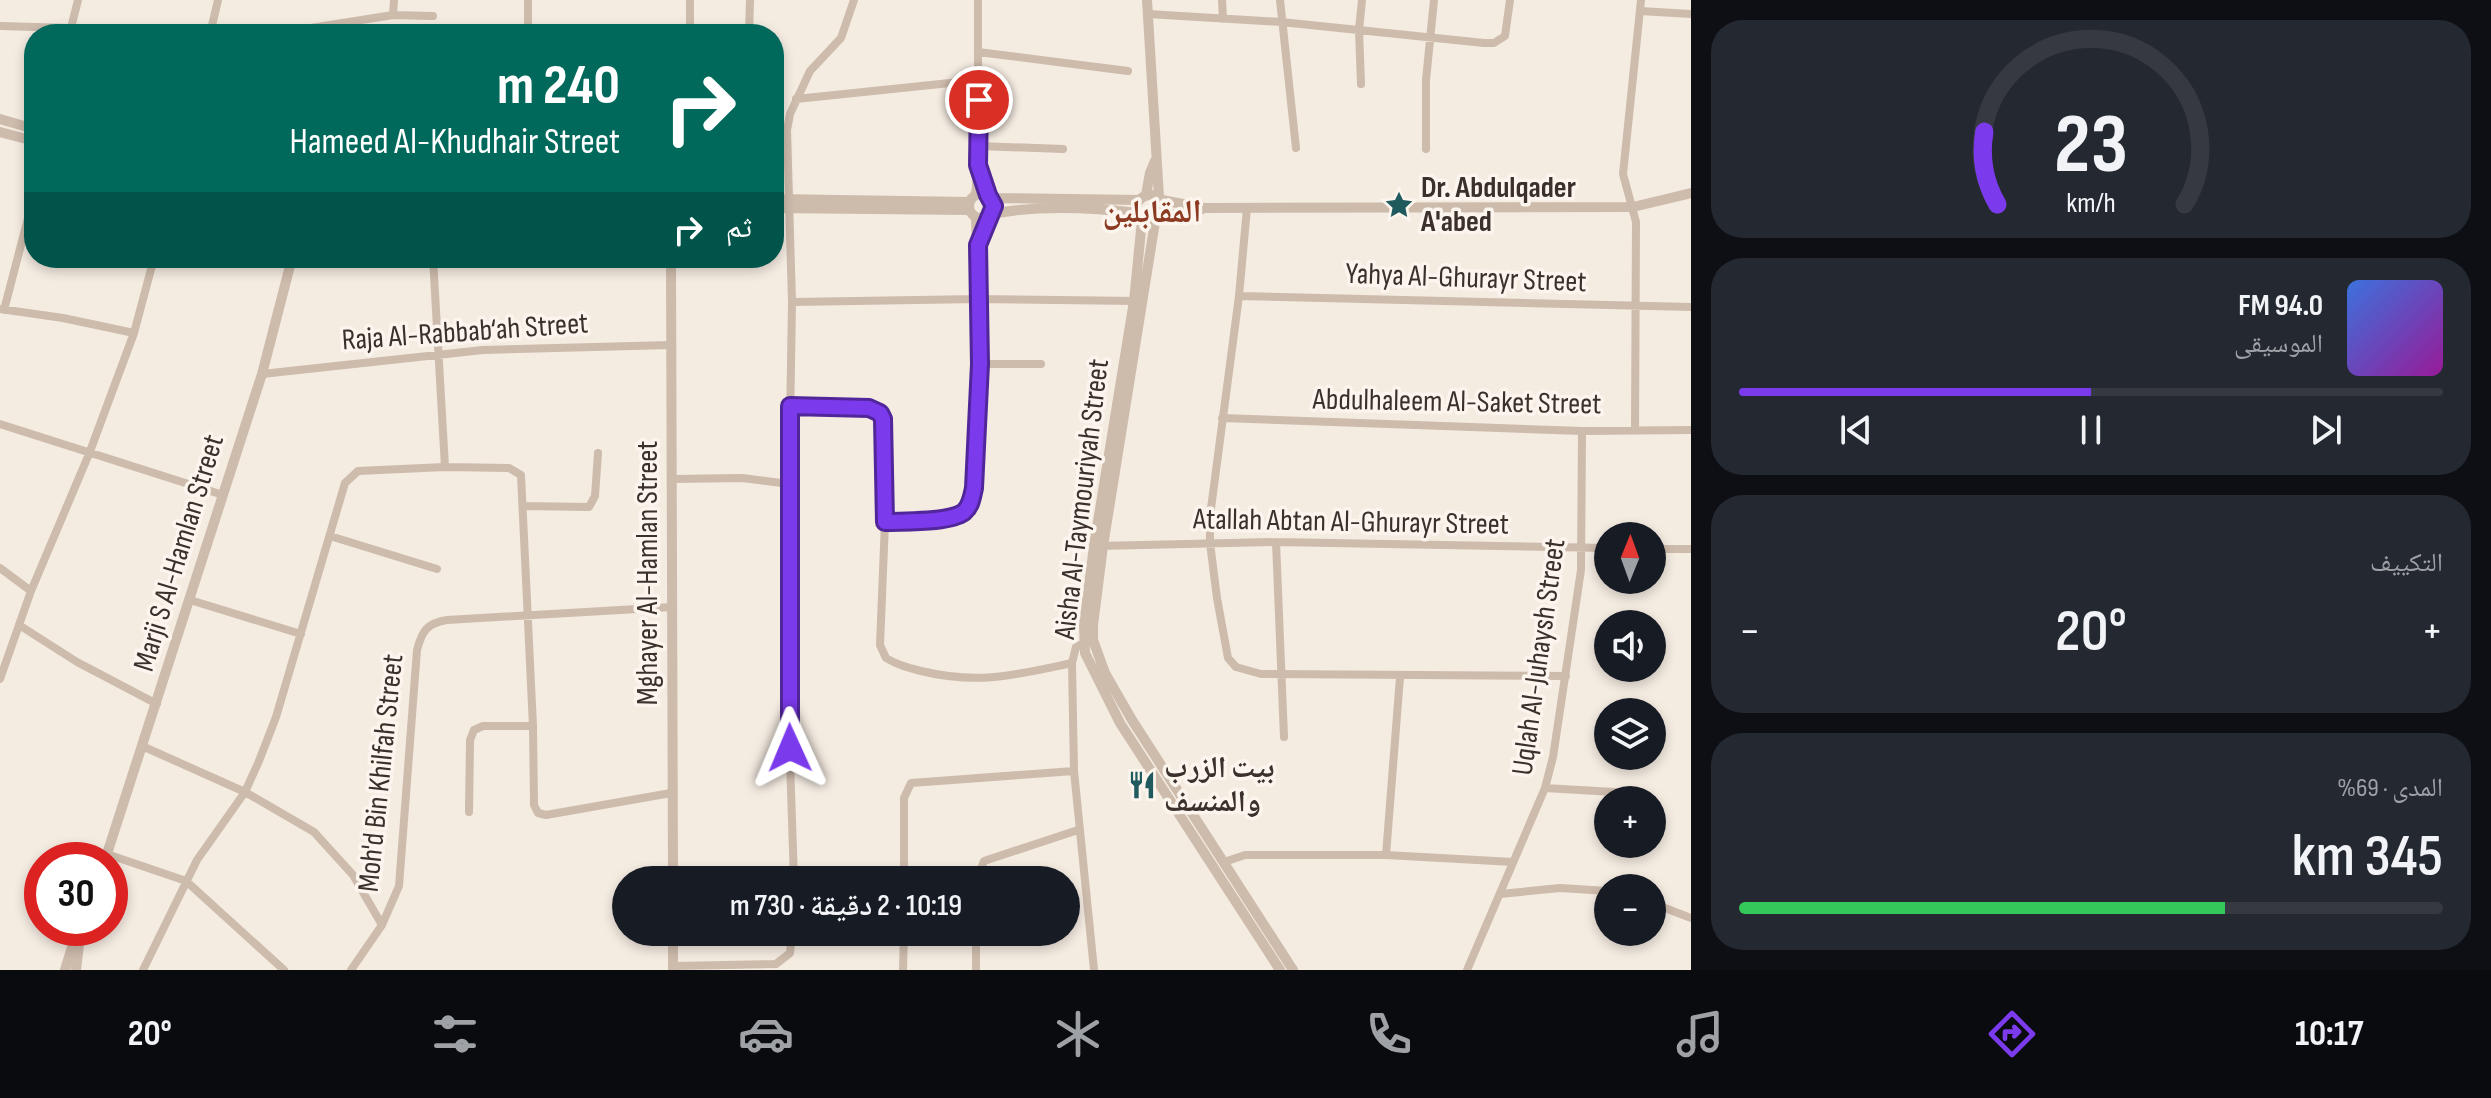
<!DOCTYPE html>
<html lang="ar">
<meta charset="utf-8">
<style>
body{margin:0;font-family:"Sofia Sans Condensed","Noto Naskh Arabic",sans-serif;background:#242831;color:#f1f3f6;direction:rtl;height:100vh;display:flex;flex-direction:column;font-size:30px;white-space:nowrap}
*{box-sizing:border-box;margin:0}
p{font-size:26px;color:#9ea1a6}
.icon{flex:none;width:44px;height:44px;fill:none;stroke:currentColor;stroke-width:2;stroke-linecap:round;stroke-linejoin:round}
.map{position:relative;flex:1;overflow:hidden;direction:ltr}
.details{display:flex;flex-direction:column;gap:20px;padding:20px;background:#0d0f14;width:800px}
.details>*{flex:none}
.banner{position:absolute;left:24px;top:24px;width:760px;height:244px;border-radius:32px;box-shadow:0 4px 12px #0003;direction:rtl;background:#00695c;color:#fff;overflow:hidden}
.needle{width:52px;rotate:1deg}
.buttons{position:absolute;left:1594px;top:522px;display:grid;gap:16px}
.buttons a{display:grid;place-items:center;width:72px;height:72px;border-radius:50%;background:#171b24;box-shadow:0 4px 12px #0003;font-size:40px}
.speed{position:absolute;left:24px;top:842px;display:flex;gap:16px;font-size:40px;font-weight:700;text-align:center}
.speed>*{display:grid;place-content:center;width:104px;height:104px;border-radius:50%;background:#171b24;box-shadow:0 4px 12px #0003;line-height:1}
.speed .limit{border:12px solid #d22;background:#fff;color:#111}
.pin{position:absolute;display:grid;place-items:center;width:68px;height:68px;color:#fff;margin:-34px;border:4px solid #fff;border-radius:50%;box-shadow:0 2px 8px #0007}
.me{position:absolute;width:88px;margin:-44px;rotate:359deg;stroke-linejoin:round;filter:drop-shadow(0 0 6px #0008)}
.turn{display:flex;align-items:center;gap:28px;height:168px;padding:0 32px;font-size:36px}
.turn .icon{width:104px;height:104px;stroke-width:2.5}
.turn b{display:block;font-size:56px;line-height:68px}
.then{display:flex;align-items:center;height:76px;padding:0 32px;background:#0003;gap:16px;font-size:30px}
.big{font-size:60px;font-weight:600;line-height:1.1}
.details .widget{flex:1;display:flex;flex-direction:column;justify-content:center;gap:12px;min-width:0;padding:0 28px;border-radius:32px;background:#242831}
.details .dial{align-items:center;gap:0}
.dial svg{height:208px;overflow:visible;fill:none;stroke:#363941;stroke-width:7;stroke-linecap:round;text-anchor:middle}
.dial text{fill:#f1f3f6;stroke:none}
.song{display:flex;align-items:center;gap:24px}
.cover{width:96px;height:96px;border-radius:12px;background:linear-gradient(135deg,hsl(220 70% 55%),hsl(300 70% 35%))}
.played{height:8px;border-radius:4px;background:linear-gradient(90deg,#7c3aed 50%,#363941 50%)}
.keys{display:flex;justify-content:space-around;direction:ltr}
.heat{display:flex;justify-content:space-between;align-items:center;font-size:44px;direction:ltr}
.charge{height:12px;border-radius:6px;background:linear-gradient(90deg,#34c759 69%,#363941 0)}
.trip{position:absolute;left:612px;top:866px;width:468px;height:80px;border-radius:40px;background:#171b24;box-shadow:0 4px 12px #0003;font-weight:600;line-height:80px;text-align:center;direction:rtl}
.tab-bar{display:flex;height:128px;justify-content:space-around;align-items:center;background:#090b0e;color:#9ea1a6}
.tab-bar .icon{width:56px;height:56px}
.tab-bar .selected{color:#7c3aed}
.tab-bar b{font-size:36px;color:#f1f3f6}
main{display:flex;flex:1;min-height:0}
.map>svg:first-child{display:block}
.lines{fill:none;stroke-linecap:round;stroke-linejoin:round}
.minor{stroke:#cdbbac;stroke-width:8}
.tertiary{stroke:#cdbbac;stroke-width:10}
.route-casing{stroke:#51269a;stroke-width:20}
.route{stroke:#7c3aed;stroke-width:14}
.labels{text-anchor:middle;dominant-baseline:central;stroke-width:7;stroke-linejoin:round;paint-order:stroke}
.poi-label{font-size:30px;font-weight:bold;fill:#3b302b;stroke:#fbf5ee;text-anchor:start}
.street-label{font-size:30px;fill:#3b302b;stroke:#fbf5ee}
.neighbourhood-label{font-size:32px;font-weight:bold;fill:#8c3b22;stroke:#fbf5ee}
</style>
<main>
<section class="details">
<div class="widget dial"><svg viewBox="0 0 100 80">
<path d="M14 69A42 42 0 1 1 86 69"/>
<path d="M14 69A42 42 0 0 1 9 41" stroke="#7c3aed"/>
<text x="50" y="56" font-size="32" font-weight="700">23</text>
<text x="50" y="72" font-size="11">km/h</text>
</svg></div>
<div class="widget">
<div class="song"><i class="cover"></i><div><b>94.0 FM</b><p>الموسيقى</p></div></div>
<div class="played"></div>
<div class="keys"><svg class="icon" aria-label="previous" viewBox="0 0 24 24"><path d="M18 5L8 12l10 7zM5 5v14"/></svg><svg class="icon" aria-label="pause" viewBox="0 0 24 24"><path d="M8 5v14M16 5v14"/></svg><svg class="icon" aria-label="next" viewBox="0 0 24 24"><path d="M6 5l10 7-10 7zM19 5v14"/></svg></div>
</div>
<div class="widget"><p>التكييف</p>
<div class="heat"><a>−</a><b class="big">20°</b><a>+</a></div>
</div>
<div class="widget"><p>المدى · 69%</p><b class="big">345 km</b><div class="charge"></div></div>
</section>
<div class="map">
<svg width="1691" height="970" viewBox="0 0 1691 970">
<rect width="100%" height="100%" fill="#f4ebe1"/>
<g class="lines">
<!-- minor -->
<path class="minor" d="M1222 0 1223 19
M1280 0 1296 148
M1640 11 1691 14
M1148 14 1281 22 1484 43H1494L1505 36 1510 0
M393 15 394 0
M0 26 71 28 78 0
M210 34 218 0
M273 34 393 15 433 16
M528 34V0
M690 34V0
M749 34 750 0
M978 52 1128 71
M1361 84 1359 30 1362 0
M796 99 979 80
M978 146 1063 149
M1426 149V80L1434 0
M979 165 988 195
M975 195 978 165V0
M1247 208 1239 296 1210 516V543L1217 598 1228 658 1236 667 1261 674 1566 676
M979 241 988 217
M433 258 445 467
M1239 296 1691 307
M792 302 979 299 1138 301
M0 309 63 318 134 333
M4 310 34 195
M980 364H1041
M262 374 483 350 671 345
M790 406 869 408 880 413 883 419 885 522 880 645 886 658C897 665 909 668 921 671 979 685 1015 675 1072 663
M1222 418 1582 431 1691 430
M0 424 223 495
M1635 429 1636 222 1623 174 1641 0
M673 479 742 478 789 484
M524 506 589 507 595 496 598 453
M885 522C904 521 949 523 964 512 971 506 972 496 974 488L980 364 975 217
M330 536 437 569
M1276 542 1284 737
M1099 546 1276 542 1608 548
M1652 549H1691
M0 568 31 591
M190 600 301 634
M19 625 77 662 157 704
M1089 641 1076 647 1072 663 1074 771 1094 970
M0 679 31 591 89 454 134 333 154 258
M142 746 245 792 314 832 353 875 382 925
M1545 788 1614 792
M469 812 470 740 474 730 483 726H533
M107 854 186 881 284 970
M1386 855 1400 677
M1224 862 1245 855H1386L1513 862
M794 880 789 731V484L792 302 787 130 790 114 810 71 841 38 854 0
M904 880V798L911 783 1074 771
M977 880 984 861 1078 830
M1500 894 1560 888 1608 891
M1652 903 1691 918
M673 966 776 964 790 953 792 932
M143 970 197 860 245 792 259 761 276 717 345 483 358 471 445 467 509 468 521 475 533 726 534 805 538 813 546 815 671 793
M351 970 382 925 399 886 417 650C422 631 427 623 447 620L672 607
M903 970 904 932
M976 970V932
M1467 970 1545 788 1553 757 1581 570 1582 431"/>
<!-- tertiary -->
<path class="tertiary" d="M1147 0 1159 197
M0 119 34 129
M0 132 34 141
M969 206a12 12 0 1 1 24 0a12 12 0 1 1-24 0Z
M1146 195 1150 173 1155 161
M1136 209a14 14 0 1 1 28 0a14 14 0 1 1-28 0Z
M991 198 1139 200
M774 199 969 202
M1162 200 1204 208 1633 207 1691 193
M774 208 969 210
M991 214C1039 205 1089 207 1137 213
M1162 217 1202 209
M1142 220 1134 301 1094 546 1084 625 1085 653 1120 723 1280 970
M1155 222 1103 546 1093 625V640L1105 673 1132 720 1293 970
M671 258 673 880
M105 860 262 374 292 258
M673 932V970
M65 970 72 947 82 928
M76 970 80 936"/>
</g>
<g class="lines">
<defs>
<path id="route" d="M790 748V406L869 408 880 413 883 419 885 522C904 521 949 523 964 512 971 506 972 497 974 488L980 364 978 245 994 206 988 195 978 165 979 100"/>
</defs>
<!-- route casing -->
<use href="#route" class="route-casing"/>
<!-- route -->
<use href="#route" class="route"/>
</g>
<!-- icons -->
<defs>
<symbol id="sight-bare" viewBox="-9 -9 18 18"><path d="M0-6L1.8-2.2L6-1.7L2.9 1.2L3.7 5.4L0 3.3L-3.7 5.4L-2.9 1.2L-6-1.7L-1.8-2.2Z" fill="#1f5a5e" stroke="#fbf5ee" stroke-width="2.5" paint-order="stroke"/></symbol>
<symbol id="restaurant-bare" viewBox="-9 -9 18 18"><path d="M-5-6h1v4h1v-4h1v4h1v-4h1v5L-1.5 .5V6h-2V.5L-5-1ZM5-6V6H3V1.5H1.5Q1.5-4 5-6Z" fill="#1f5a5e" stroke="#fbf5ee" stroke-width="2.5" paint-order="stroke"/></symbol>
</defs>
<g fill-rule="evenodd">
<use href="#sight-bare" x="1379" y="185" width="40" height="40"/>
<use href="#restaurant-bare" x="1122" y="765" width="40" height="40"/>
</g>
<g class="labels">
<!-- poi labels -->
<g class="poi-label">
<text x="1421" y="188">Dr. Abdulqader<tspan x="1421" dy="34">A'abed</tspan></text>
<text x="1164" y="768">بيت الزرب<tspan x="1164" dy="34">والمنسف</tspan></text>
</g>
<!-- street labels -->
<g class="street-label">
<text transform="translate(1466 278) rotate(2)">Yahya Al-Ghurayr Street</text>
<text transform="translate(465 332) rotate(-4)">Raja Al-Rabbab‘ah Street</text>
<text transform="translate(1457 402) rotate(1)">Abdulhaleem Al-Saket Street</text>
<text transform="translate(1082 499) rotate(-83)">Aisha Al-Taymouriyah Street</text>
<text transform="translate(1351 522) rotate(1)">Atallah Abtan Al-Ghurayr Street</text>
<text transform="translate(179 553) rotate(-73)">Marji S Al-Hamlan Street</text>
<text transform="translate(648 573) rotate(-90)">Mghayer Al-Hamlan Street</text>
<text transform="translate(1539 657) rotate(-82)">Uqlah Al-Juhaysh Street</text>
<text transform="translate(381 773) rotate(-84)">Moh'd Bin Khilfah Street</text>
</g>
<!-- neighbourhood labels -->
<g class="neighbourhood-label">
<text x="1152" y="212">المقابلين</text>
</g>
</g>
</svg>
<div class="buttons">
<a><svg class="needle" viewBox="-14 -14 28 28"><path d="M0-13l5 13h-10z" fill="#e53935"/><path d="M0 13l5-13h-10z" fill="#9ea1a6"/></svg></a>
<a><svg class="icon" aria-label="sound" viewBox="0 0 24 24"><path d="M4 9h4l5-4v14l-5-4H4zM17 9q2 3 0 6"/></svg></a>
<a><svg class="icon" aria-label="layers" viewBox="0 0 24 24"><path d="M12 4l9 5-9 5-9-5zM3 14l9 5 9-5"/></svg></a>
<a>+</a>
<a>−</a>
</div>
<div class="speed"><div class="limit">30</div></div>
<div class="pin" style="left:979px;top:100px;background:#d93025"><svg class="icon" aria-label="arrive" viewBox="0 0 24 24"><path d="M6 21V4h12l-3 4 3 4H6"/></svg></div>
<svg class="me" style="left:790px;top:748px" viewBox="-20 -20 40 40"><path d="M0-17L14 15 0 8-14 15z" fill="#7c3aed" stroke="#fff" stroke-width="4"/></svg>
<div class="trip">10:19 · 2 دقيقة · 730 m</div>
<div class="banner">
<div class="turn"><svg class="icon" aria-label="right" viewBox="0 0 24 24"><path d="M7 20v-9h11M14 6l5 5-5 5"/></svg><div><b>240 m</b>Hameed Al-Khudhair Street</div></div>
<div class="then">ثم<svg class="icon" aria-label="right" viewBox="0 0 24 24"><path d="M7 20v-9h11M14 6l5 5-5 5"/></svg></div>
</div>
</div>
</main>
<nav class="tab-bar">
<b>10:17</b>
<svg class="icon selected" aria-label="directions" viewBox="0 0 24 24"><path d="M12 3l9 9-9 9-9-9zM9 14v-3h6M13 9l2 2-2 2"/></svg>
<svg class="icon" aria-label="music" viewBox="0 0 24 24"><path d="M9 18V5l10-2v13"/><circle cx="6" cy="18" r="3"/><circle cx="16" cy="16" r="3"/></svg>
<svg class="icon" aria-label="phone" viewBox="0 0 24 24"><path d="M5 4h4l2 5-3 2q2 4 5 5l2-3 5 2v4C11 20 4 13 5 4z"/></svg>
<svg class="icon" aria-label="climate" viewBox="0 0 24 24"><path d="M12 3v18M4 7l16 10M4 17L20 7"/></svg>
<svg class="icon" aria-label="car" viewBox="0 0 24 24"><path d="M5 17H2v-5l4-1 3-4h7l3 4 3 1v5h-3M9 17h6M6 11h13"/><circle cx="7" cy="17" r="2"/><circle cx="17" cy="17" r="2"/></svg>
<svg class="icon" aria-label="filters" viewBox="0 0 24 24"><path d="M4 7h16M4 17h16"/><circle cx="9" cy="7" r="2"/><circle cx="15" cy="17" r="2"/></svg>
<b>20°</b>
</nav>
